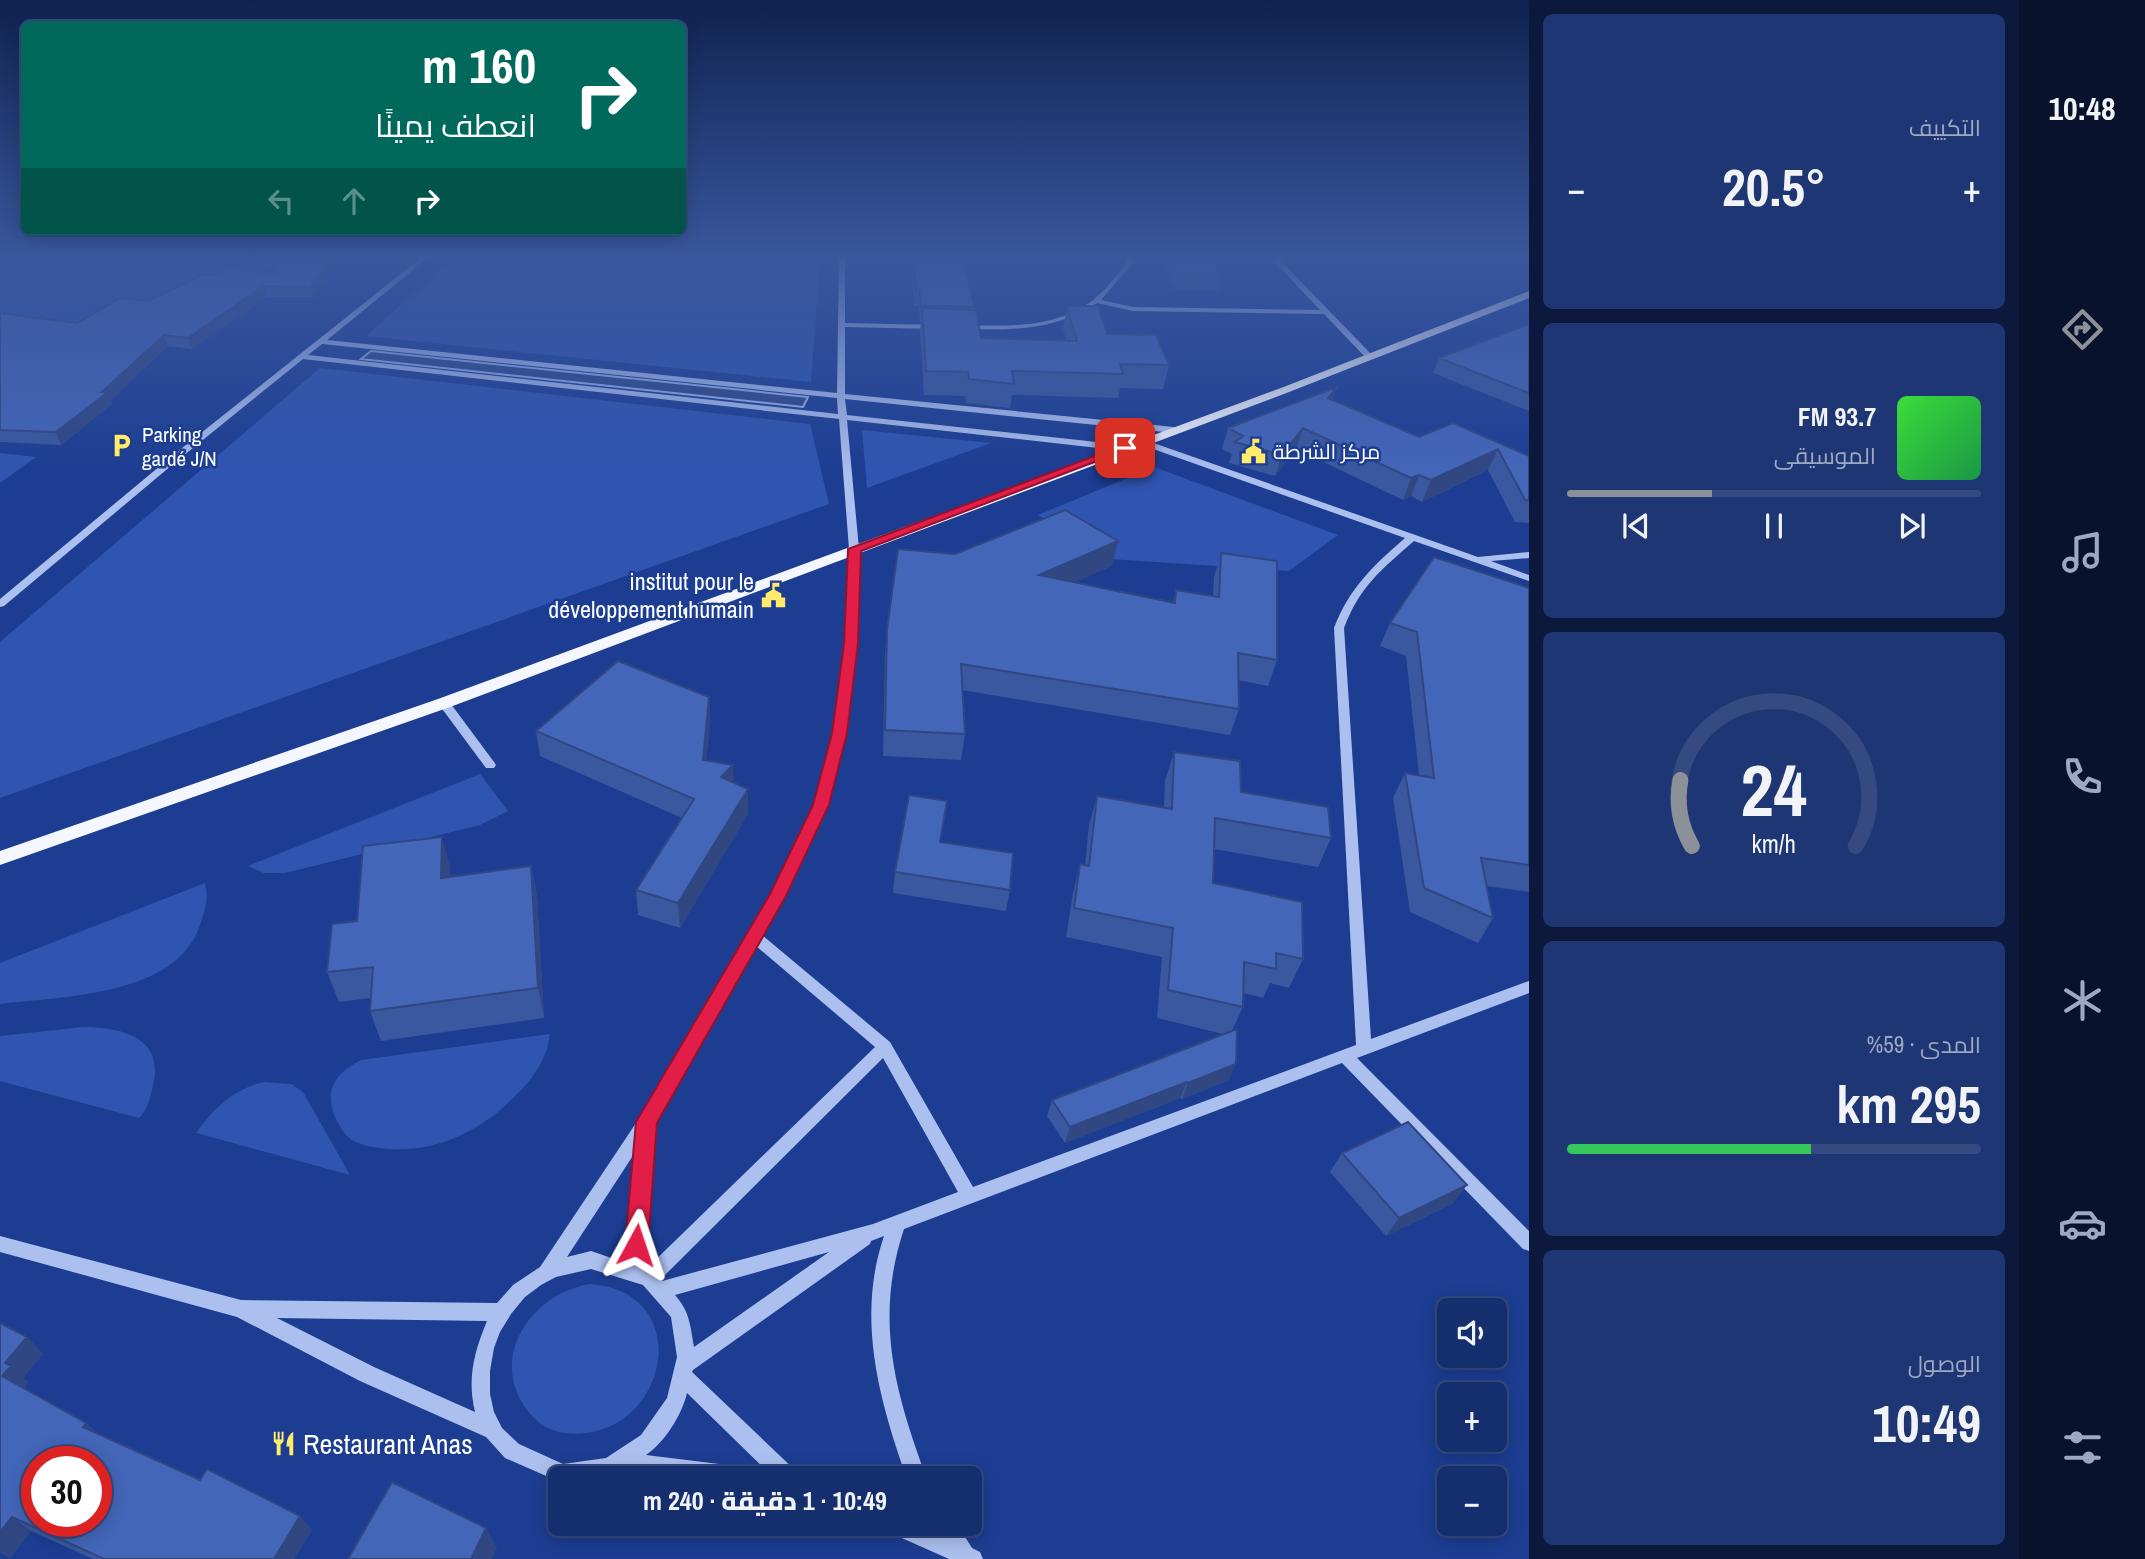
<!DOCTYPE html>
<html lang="ar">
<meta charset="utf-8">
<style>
body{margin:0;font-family:"Archivo Narrow",Cairo,sans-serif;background:#1e3673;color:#f1f3f6;direction:rtl;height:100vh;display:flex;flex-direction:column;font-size:26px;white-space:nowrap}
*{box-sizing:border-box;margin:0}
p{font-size:23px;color:#9da8c2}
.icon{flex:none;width:38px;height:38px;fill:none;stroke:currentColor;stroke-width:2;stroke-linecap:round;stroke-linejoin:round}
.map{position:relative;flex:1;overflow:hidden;direction:ltr}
.side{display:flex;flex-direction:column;gap:14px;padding:14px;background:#0c193c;width:490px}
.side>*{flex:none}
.guide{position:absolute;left:21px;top:21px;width:665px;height:214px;border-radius:10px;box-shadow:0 4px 18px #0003,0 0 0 2px #344a81;direction:rtl;background:#00695c;color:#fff;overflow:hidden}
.controls{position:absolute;left:1437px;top:1298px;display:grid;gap:14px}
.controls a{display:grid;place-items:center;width:70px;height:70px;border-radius:10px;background:#152e6e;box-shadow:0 4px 18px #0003,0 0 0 2px #344a81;font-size:35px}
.speed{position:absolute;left:21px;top:1446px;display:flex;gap:14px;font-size:35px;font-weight:700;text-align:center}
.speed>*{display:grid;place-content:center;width:91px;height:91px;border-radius:50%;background:#152e6e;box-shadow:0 4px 18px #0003,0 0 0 2px #344a81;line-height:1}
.speed .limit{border:10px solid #d22;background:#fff;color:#111}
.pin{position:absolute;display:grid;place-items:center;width:60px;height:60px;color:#fff;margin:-30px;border-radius:14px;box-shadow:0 4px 10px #0006}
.me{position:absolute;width:77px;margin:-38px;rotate:5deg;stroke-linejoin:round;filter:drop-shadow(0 0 5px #0008)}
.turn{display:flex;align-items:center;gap:24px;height:147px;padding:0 35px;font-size:32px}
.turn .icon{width:91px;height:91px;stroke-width:2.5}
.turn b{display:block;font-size:49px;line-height:60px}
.lanes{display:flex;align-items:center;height:66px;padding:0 35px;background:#0003;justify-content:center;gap:35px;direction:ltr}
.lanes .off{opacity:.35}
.big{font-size:52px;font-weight:800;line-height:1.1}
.side .tile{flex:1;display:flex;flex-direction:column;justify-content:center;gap:10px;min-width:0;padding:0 24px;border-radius:10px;background:#1e3673}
.side .dial{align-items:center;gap:0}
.dial svg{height:182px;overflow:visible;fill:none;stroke:#344a81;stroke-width:7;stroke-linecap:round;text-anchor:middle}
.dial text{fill:#f1f3f6;stroke:none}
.song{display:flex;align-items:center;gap:21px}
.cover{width:84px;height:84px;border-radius:10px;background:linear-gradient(135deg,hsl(120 70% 55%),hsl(140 70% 35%))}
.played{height:7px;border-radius:4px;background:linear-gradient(90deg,#8c9099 35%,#344a81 35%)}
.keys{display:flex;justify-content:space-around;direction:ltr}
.heat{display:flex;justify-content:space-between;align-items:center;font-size:38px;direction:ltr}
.charge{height:10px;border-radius:5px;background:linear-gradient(90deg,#34c759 59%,#344a81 0)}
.trip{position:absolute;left:548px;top:1466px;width:434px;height:70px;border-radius:10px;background:#152e6e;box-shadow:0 4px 18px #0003,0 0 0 2px #344a81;font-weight:800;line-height:70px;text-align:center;direction:rtl}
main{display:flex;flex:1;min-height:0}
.tabs{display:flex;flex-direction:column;width:126px;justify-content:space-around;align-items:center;background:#08122c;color:#9da8c2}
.tabs .icon{width:49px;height:49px}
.tabs .active{color:#8c9099}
.tabs b{font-size:32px;color:#f1f3f6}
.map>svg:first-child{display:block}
.green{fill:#2f55b0}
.water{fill:#314989;stroke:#a0b8f1;stroke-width:2}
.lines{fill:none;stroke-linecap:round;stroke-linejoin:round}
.minor{fill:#acc0ef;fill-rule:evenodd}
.major{fill:#f4f7ff;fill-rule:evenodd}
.wall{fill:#3a589f}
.shaded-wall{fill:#304782}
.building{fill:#4466b9;stroke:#304782;stroke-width:2;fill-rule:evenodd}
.route{fill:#e11d48;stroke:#92132f;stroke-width:2}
.labels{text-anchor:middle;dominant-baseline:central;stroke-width:5;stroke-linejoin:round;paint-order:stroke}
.far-poi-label{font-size:21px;fill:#fff;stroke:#1c3d92;text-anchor:start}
.poi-label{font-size:24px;fill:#fff;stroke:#1c3d92;text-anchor:end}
.near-poi-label{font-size:28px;fill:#fff;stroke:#1c3d92;text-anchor:start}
</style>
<main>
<nav class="tabs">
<b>10:48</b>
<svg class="icon active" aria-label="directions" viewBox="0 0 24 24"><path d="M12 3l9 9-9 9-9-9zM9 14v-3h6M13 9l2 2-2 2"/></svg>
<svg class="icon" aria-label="music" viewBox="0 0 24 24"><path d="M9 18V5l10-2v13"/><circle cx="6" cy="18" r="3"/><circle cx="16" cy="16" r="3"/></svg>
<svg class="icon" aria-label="phone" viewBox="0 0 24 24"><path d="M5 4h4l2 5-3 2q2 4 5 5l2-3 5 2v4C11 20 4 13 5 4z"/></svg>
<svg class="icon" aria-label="climate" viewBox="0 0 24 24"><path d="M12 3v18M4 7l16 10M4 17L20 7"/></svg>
<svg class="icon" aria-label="car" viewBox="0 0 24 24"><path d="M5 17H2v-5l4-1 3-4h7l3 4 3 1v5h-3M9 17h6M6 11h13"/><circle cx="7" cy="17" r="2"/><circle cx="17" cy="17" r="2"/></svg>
<svg class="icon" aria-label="filters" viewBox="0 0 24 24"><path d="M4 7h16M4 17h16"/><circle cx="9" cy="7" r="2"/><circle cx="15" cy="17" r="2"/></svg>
</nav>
<section class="side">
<div class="tile"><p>التكييف</p>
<div class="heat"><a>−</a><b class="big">20.5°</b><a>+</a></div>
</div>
<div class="tile">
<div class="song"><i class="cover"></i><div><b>93.7 FM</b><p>الموسيقى</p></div></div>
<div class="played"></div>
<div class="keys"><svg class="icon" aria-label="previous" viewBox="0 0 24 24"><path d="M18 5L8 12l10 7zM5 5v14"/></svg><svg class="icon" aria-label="pause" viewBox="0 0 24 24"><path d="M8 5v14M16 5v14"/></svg><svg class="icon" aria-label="next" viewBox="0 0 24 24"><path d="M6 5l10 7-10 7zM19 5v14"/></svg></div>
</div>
<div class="tile dial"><svg viewBox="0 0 100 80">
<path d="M14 69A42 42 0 1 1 86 69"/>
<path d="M14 69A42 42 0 0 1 9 40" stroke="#8c9099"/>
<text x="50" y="56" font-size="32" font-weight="700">24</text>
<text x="50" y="72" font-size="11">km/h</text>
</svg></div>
<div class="tile"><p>المدى · 59%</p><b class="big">295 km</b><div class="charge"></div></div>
<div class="tile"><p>الوصول</p><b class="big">10:49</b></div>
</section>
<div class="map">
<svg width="1529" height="1559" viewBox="0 0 1529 1559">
<rect width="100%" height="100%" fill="#1c3d92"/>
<!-- green -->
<path class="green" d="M0 257H283L287 264 88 324 0 321Z
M455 257H820L811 382 366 336Z
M320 368 810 424 829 504 0 798V642Z
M862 430 991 443 867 488Z
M0 453 36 457 0 483Z
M1154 467 1338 535 1289 571 1110 559 1038 515Z
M480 774 508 811 480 825 285 873H264L248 866Z
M205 883C209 898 205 910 200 925 176 997 62 996 0 1004V963Z
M83 1027C120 1027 165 1037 153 1085 150 1098 149 1108 139 1118L0 1081V1036Z
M550 1034C546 1063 531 1081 510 1101 477 1133 435 1152 389 1149 377 1148 362 1146 352 1140 343 1134 338 1124 334 1114 324 1087 338 1072 361 1060Z
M264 1082 291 1084 303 1092 350 1175 196 1133C214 1108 233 1089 264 1082Z
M590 1284C701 1292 666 1445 565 1433 547 1431 532 1419 523 1404 490 1351 536 1292 590 1284Z"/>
<!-- water -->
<path class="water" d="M371 351 808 397 803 407 361 359Z"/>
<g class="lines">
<!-- minor -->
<path class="minor" d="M422 257H429L327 340 837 393 839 257H845V323L937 325 941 327 937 329 845 327V394L1174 427 1178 430 1174 433 845 399 847 415 1125 445 1129 448 1125 451 847 420 859 549 856 644 846 733 827 805 785 896 762 935 890 1042 973 1187 1356 1045 1334 628C1350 587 1373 566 1405 538L1139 444V440H1145L1478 557 1529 552V558L1491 561 1529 575V581L1414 541C1381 570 1360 586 1344 628L1371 1039 1529 981V993L1357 1058 1529 1231V1251L1523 1249 1342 1063 904 1229C874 1319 895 1393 927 1479H907C879 1400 856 1318 884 1236L871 1241 870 1244 693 1370 692 1372 797 1472 800 1479H775L687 1393C682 1415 664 1443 646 1455L760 1469 767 1472 770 1479H677L621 1472 610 1478 602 1479H560V1482L505 1458 486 1437 360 1381 237 1317 0 1252V1236L241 1300 497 1303 513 1285 540 1267 640 1117 772 895 815 805 834 733 846 644 849 549 839 419 303 359 178 460 4 606 0 607V599L172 456ZM322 344 837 398 838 414 308 355ZM756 946 875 1047 646 1269 643 1268 653 1124ZM883 1058 958 1192 873 1224 662 1281 661 1279ZM636 1151 626 1263 591 1251 567 1257ZM829 1252 694 1347C690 1325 690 1312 675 1295ZM591 1269 643 1285 671 1317 677 1357 667 1398 641 1435 606 1458 563 1464 519 1444 502 1428 494 1412 490 1394V1371L494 1348 500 1332 511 1314 525 1297 541 1285 556 1277ZM277 1318 487 1321C474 1352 467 1379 475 1412L374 1367Z
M1127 257H1133L1132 264 1101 300 1133 307 1320 310 1270 257H1277L1373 356 1366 358 1324 314 1133 311 1097 303C1056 331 1011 330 963 329L959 327 963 325C1008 326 1055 329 1093 300 1106 290 1116 276 1126 264Z
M444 699 448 700 494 762 496 765 494 768H486L440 706 438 703Z
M883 1524H917L940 1534 935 1524H957L972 1548 980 1552 983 1559H949L886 1531Z"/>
<!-- major -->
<path class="major" d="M1529 291V298L1289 392 450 707 0 865V851L438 699 1281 388Z"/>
</g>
<!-- wall -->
<path class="wall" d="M910 257H963L974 310 981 338 1066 340 1063 328 1067 306 1107 334 1169 365 1163 389 1120 388 1118 398 1012 395 1010 408 966 403 965 396 924 395 920 331 921 322H920L919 306H914Z
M1159 257H1210L1222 276 1218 291 1176 290Z
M339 267 313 297H267L192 349 168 346 111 400 112 404 61 445 0 442V313L77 323 148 301 213 276 272 273Z
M1529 324V411L1433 373 1439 358Z
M1332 399 1419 437 1453 423 1529 456V523L1515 522 1488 470 1422 502 1411 496 1403 500 1296 449 1275 476 1229 463 1232 454 1222 449 1228 428Z
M1221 553 1277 660 1268 686 1238 680 1239 709 1230 735 962 690 965 734 961 760 883 756 885 654 887 629 1112 566 1074 582 1173 602 1176 590 1213 596 1214 577Z
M1529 588V892L1486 886 1493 918 1478 943 1410 912 1393 798 1405 773 1419 775 1406 656 1380 646 1390 623Z
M709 697 710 722 706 761 734 783 748 789V814L680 928 638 915 636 890 682 818 540 756 536 731Z
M1174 752 1241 792 1331 838 1318 867 1214 849 1213 883 1303 959 1289 988 1270 983 1263 998 1243 993V1007L1232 1031 1229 1080 1182 1099 1180 1098 1065 1143 1047 1116 1052 1100 1223 1034 1157 1018 1162 957 1066 937 1073 893 1080 864 1085 865 1089 825 1097 796 1164 808 1165 781Z
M941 842 1010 890 1006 911 893 893 895 872Z
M531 866 537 896 544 1018 381 1041 370 1011 371 998 339 1002 327 972 357 921 450 867V876Z
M1342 1153 1467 1185 1452 1204 1386 1236 1330 1172Z
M0 1323 27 1337 43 1354 23 1378 28 1382 24 1388 86 1423 97 1433 200 1480 300 1516 312 1530 294 1559H93L31 1531 10 1558 0 1552Z"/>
<!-- shaded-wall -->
<path class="shaded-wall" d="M336 257H337L339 267 313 297 310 287Z
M264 286 267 297 192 349 188 338Z
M164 335 168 346 111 400 112 404 61 445 56 432Z
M1337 387 1330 407 1328 398Z
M1303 428 1296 449 1275 476 1282 455Z
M1498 449 1488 470 1422 502 1431 480Z
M1419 475 1411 496 1403 500 1411 478Z
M1118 541 1112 566 1034 600 1039 575Z
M709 697 710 722 704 785 703 760Z
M733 765 734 790 721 777Z
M748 789V814L680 928 678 903Z
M442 837 450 867V908L441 878Z
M531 866 537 896 544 1018 538 988Z
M1236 1064 1229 1080 1182 1099 1188 1083Z
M1187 1082 1180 1098 1065 1143 1070 1127Z
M1467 1185 1452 1204 1386 1236 1399 1218Z
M27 1337 43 1354 23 1378 28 1382 20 1392 2 1376 5 1363Z
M86 1423 102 1438 83 1427Z
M300 1516 312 1530 294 1559H274Z
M12 1517 31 1531 10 1558 0 1551V1532Z
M486 1528 497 1548 492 1559H471Z"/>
<!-- building -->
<path class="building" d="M287 257H336L310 287 264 286 188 338 164 335 102 392H108L56 432 0 430V313L77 323 121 298 148 301 204 274 213 276 227 267 272 273Z
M913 257H963L974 307 921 306 920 290H916Z
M1170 257H1210L1222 276 1180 275Z
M1067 306H1098L1107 334 1156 335 1169 365 1120 364 1123 374 1012 371 1014 384 969 379 968 372 926 371 922 308 976 310 981 338 1077 341Z
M1529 324V393L1439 358Z
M1337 387 1328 398 1419 437 1453 423 1529 456V500H1525L1498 449 1431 480 1419 475 1411 478 1303 428 1282 455 1235 442 1243 436 1228 428Z
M1065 510 1118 541 1039 575 1175 603 1176 590 1219 597 1221 553 1277 561V660L1238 653 1239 709 961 664 965 734 885 730 887 629 898 549 955 554Z
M1434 557 1529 588V865L1481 858 1493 918 1424 888 1405 773 1434 778 1417 632 1390 623Z
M618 661 709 697 703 760 733 765 721 777 748 789 678 903 636 890 694 799 536 731Z
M1174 752 1240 761 1241 792 1328 807 1331 838 1215 818 1213 883 1302 902 1303 959 1276 953V969L1244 962 1243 1007 1168 990 1173 928 1074 908 1080 864 1089 866 1097 796 1172 809Z
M909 795 947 801 940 842 1013 853 1010 890 895 872Z
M442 837 441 878 531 866 538 988 370 1011 373 967 327 972 332 924 357 921 363 846Z
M1237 1029 1236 1064 1188 1083 1187 1082 1070 1127 1052 1100Z
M1408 1122 1467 1185 1399 1218 1342 1153Z
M0 1323 27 1337 5 1363 11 1366 2 1376 86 1423 83 1427 200 1480 207 1469 300 1516 274 1559H104L12 1517 0 1532ZM37 1461H96V1521H37Z
M392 1482 486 1528 471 1559H348Z"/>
<!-- sky -->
<linearGradient id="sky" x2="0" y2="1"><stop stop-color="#0f2250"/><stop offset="0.54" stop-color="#3a579d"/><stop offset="1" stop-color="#3a579d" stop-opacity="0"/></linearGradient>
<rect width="1529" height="475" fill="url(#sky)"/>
<!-- route -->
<path class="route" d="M1121 446 1131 448 861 551 858 644 847 733 829 805 786 896 657 1123 648 1245 644 1253 636 1256 628 1253 625 1245 636 1122 770 894 813 805 832 733 844 644 848 549Z"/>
<!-- icons -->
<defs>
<symbol id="parking-bare" viewBox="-9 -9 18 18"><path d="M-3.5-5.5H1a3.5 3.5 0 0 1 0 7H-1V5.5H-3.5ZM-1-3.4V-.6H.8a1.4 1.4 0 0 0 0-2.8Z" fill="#ffec6a" stroke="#1c3d92" stroke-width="2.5" paint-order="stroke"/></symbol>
<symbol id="civic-bare" viewBox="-9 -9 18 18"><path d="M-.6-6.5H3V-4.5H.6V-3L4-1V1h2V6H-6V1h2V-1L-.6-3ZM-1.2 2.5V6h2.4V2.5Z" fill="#ffec6a" stroke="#1c3d92" stroke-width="2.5" paint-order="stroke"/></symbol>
<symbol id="restaurant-bare" viewBox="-9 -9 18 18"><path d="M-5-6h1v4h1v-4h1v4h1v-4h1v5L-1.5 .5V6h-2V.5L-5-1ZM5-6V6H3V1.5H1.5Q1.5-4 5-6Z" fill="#ffec6a" stroke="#1c3d92" stroke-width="2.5" paint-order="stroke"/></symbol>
</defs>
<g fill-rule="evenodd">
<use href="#parking-bare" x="104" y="428" width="35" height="35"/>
<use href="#civic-bare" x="1236" y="434" width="35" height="35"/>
<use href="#civic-bare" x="756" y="578" width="35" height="35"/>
<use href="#restaurant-bare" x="266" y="1426" width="35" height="35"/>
</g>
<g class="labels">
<!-- far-poi labels -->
<g class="far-poi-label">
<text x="142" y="434">Parking<tspan x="142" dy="24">gardé J/N</tspan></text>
<text x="1273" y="451">مركز الشرطة</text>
</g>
<!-- poi labels -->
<g class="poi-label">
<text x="754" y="581">institut pour le<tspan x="754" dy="28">développement humain</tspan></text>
</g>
<!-- near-poi labels -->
<g class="near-poi-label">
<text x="303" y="1444">Restaurant Anas</text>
</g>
</g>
</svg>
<div class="controls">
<a><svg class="icon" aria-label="sound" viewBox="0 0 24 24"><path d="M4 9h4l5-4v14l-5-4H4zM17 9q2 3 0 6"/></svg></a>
<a>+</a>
<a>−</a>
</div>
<div class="speed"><div class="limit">30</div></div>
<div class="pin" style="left:1125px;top:448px;background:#d93025"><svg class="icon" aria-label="arrive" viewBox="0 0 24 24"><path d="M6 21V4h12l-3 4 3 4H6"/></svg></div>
<svg class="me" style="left:636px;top:1245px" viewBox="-20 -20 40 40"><path d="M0-17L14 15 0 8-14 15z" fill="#e11d48" stroke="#fff" stroke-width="4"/></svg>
<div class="trip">10:49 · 1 دقيقة · 240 m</div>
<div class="guide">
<div class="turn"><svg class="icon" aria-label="right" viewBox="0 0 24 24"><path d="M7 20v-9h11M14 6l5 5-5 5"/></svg><div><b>160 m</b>انعطف يمينًا</div></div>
<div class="lanes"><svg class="icon off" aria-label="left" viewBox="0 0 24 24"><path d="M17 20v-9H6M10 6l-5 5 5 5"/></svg><svg class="icon off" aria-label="ahead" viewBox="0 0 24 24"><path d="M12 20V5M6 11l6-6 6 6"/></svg><svg class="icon" aria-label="right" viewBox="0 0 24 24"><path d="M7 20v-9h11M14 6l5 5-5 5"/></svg></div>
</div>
</div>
</main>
